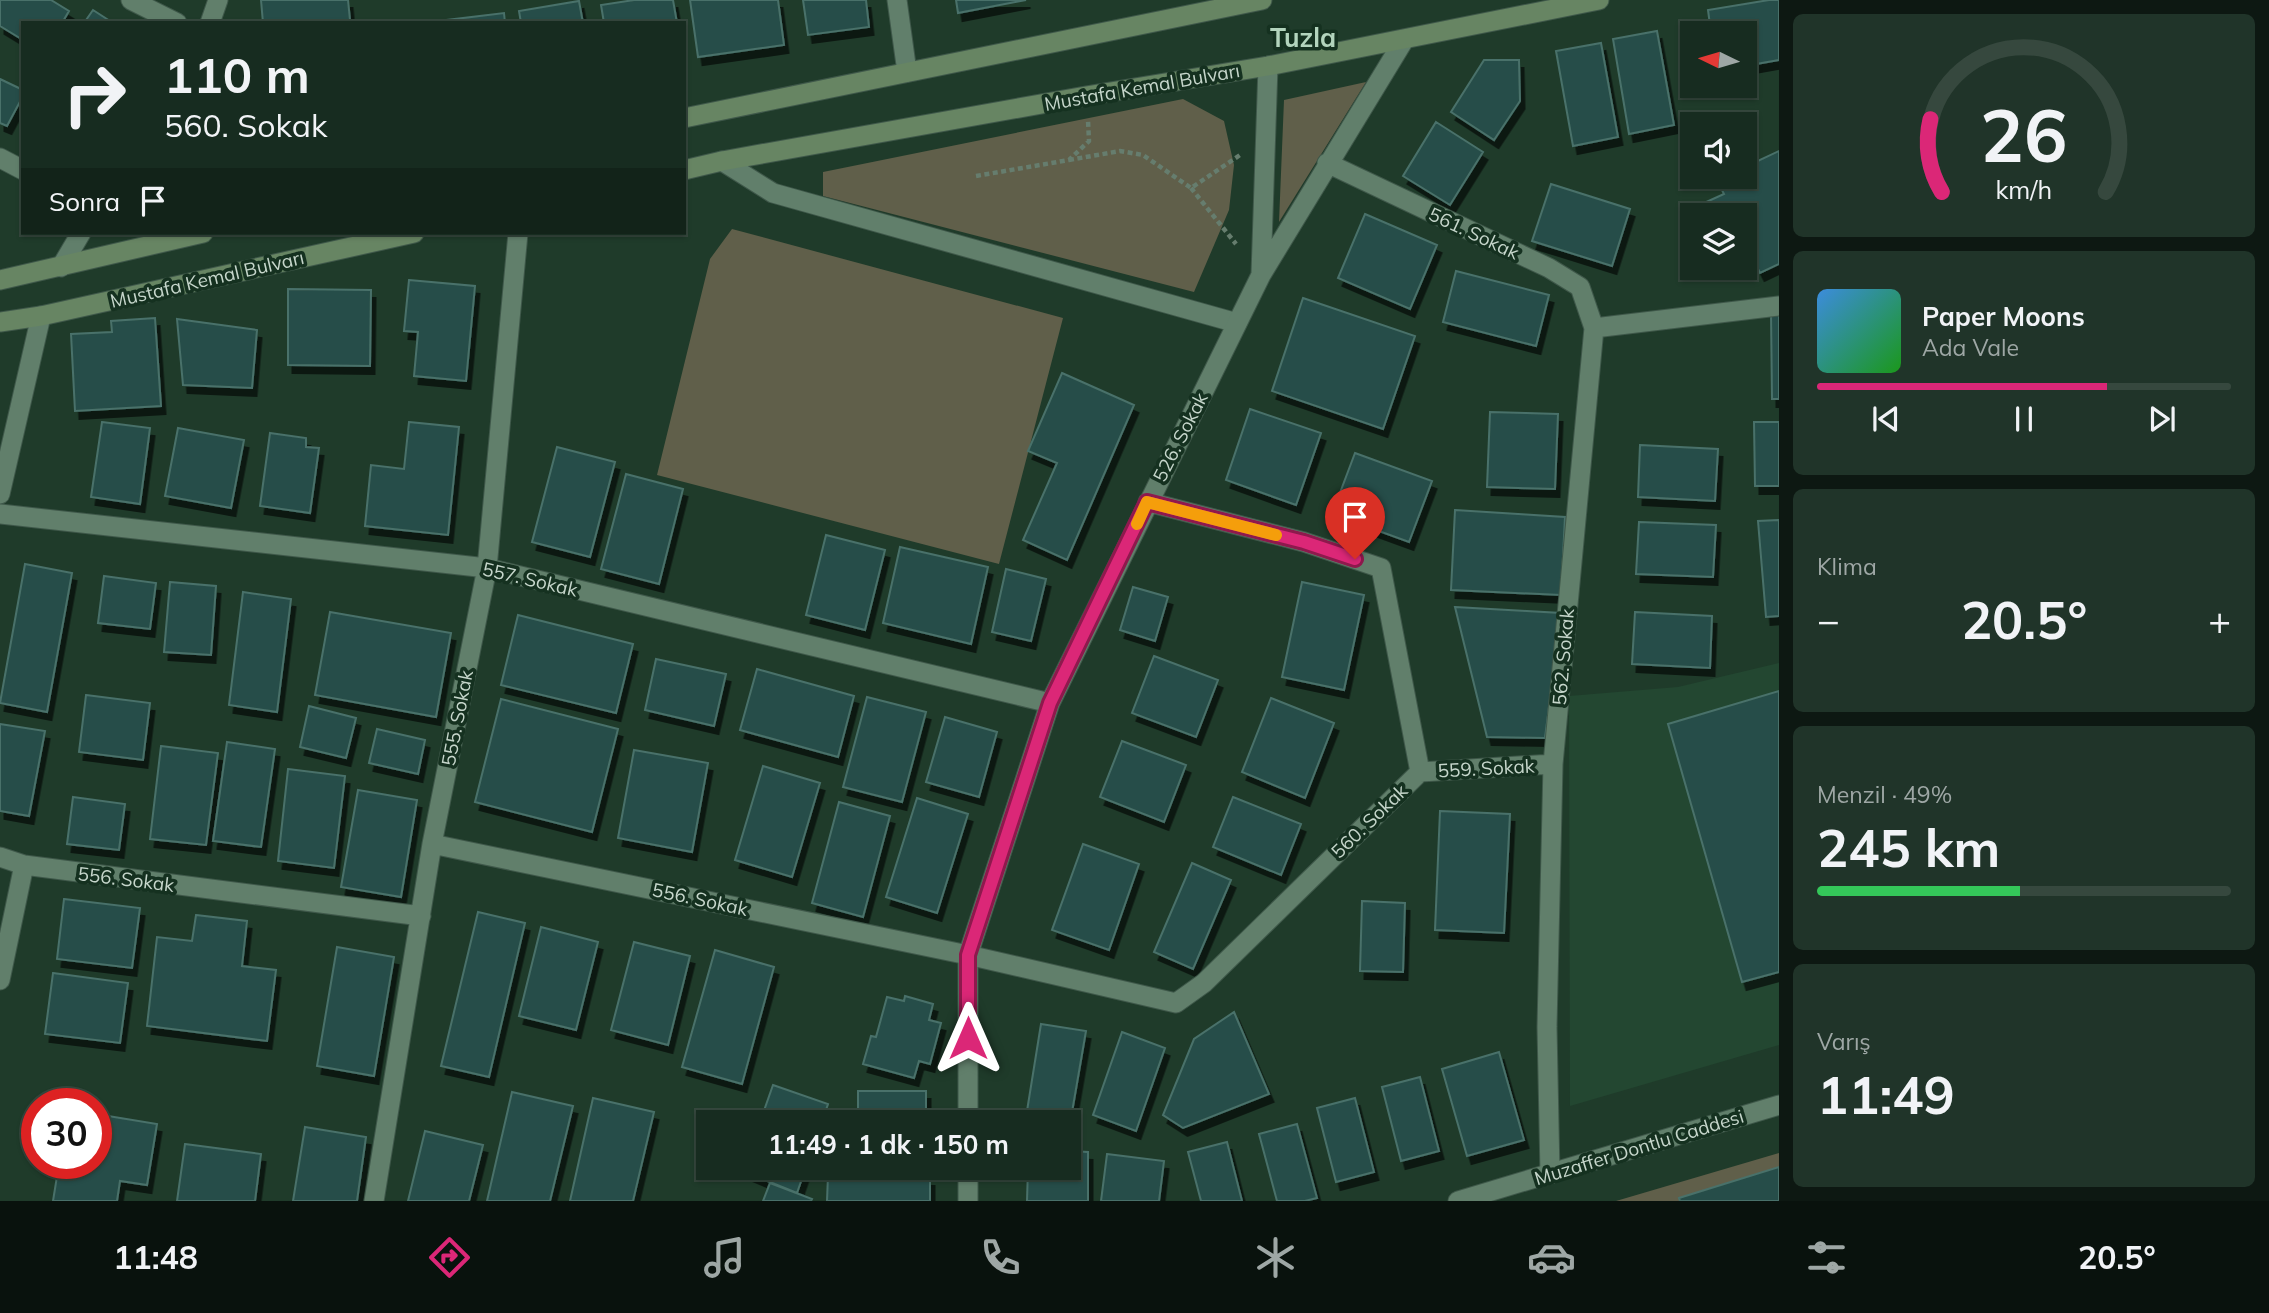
<!DOCTYPE html>
<html lang="tr">
<meta charset="utf-8">
<style>
body{margin:0;font-family:Mulish,sans-serif;background:#203429;color:#f1f3f6;height:100vh;display:flex;flex-direction:column;font-size:26px;white-space:nowrap}
*{box-sizing:border-box;margin:0}
p{font-size:23px;color:#9ea7a5}
.icon{flex:none;width:38px;height:38px;fill:none;stroke:currentColor;stroke-width:2;stroke-linecap:round;stroke-linejoin:round}
.map{position:relative;flex:1;overflow:hidden}
.drawer{display:flex;flex-direction:column;gap:14px;padding:14px;background:#0d1812;width:490px}
.drawer>*{flex:none}
.banner{position:absolute;left:21px;top:21px;width:665px;height:214px;border-radius:0px;box-shadow:0 2px 5px #0004,0 0 0 2px #36483e;background:#172c20;color:#f1f3f6;overflow:hidden}
.needle{width:46px;rotate:275deg}
.buttons{position:absolute;left:1680px;top:21px;display:grid;gap:14px}
.buttons a{display:grid;place-items:center;width:77px;height:77px;border-radius:0px;background:#172c20;box-shadow:0 2px 5px #0004,0 0 0 2px #36483e;font-size:35px}
.speed{position:absolute;left:21px;top:1088px;display:flex;gap:14px;font-size:35px;font-weight:700;text-align:center}
.speed>*{display:grid;place-content:center;width:91px;height:91px;border-radius:50%;background:#172c20;box-shadow:0 2px 5px #0004,0 0 0 2px #36483e;line-height:1}
.speed .limit{border:10px solid #d22;background:#fff;color:#111}
.pin{position:absolute;display:grid;place-items:center;width:60px;height:60px;color:#fff;margin:-72px -30px;border-radius:50% 50% 50% 0;rotate:-45deg;box-shadow:0 0 7px #0007}
.pin .icon{rotate:45deg}
.me{position:absolute;width:77px;margin:-38px;rotate:0deg;stroke-linejoin:round;filter:drop-shadow(0 0 5px #0008)}
.turn{display:flex;align-items:center;gap:24px;height:147px;padding:0 28px;font-size:32px}
.turn .icon{width:91px;height:91px;stroke-width:2.5}
.turn b{display:block;font-size:49px;line-height:60px}
.then{display:flex;align-items:center;height:66px;padding:0 28px;background:#0003;gap:14px;font-size:26px}
.big{font-size:52px;font-weight:700;line-height:1.1}
.drawer .tile{flex:1;display:flex;flex-direction:column;justify-content:center;gap:10px;min-width:0;padding:0 24px;border-radius:10px;background:#203429}
.drawer .dial{align-items:center;gap:0}
.dial svg{height:182px;overflow:visible;fill:none;stroke:#36483e;stroke-width:7;stroke-linecap:round;text-anchor:middle}
.dial text{fill:#f1f3f6;stroke:none}
.song{display:flex;align-items:center;gap:21px}
.cover{width:84px;height:84px;border-radius:10px;background:linear-gradient(135deg,hsl(210 70% 55%),hsl(120 70% 35%))}
.played{height:7px;border-radius:4px;background:linear-gradient(90deg,#db2777 70%,#36483e 70%)}
.keys{display:flex;justify-content:space-around;direction:ltr}
.heat{display:flex;justify-content:space-between;align-items:center;font-size:38px;direction:ltr}
.charge{height:10px;border-radius:5px;background:linear-gradient(90deg,#34c759 49%,#36483e 0)}
.trip{position:absolute;left:696px;top:1110px;width:385px;height:70px;border-radius:0px;background:#172c20;box-shadow:0 2px 5px #0004,0 0 0 2px #36483e;font-weight:700;line-height:70px;text-align:center}
.tabs{display:flex;height:112px;justify-content:space-around;align-items:center;background:#09120d;color:#9ea7a5}
.tabs .icon{width:49px;height:49px}
.tabs .current{color:#db2777}
.tabs b{font-size:32px;color:#f1f3f6}
main{display:flex;flex:1;min-height:0}
.map>svg:first-child{display:block}
.built{fill:#234731}
.green{fill:#605f4a}
.building{fill:#284e48;stroke:#49716a;stroke-width:2;filter:url(#shadow)}
.lines{fill:none;stroke-linecap:round;stroke-linejoin:round}
.service-casing{stroke:#3f584a;stroke-width:21}
.minor-casing{stroke:#3f584a;stroke-width:21}
.tertiary-casing{stroke:#3f584a;stroke-width:21}
.secondary-casing{stroke:#3f584a;stroke-width:21}
.path{stroke:#667d6e;stroke-width:4.5;stroke-dasharray:5 3.5;stroke-linecap:butt}
.service{stroke:#617f6b;stroke-width:19}
.minor{stroke:#617f6b;stroke-width:19}
.tertiary{stroke:#617f6b;stroke-width:19}
.secondary{stroke:#678563;stroke-width:19}
.route-casing{stroke:#8e194d;stroke-width:18}
.route{stroke:#db2777;stroke-width:12}
.slow{stroke:#f59e0b;stroke-width:12}
.labels{text-anchor:middle;dominant-baseline:central;stroke-width:7;stroke-linejoin:round;paint-order:stroke}
.street-label{font-size:19px;fill:#c6d6cb;stroke:#153120}
.district-label{font-size:26px;font-weight:bold;fill:#b3d4bd;stroke:#153120}
</style>
<main>
<div class="map">
<svg width="1779" height="1201" viewBox="0 0 1779 1201">
<defs>
<filter id="shadow"><feDropShadow dx="4.5" dy="8" stdDeviation="0" flood-color="#0009"/></filter>
</defs>
<rect width="100%" height="100%" fill="#1f3b2a"/>
<!-- built -->
<path class="built" d="M1779 663V1045L1570 1106 1569 696 1678 687Z"/>
<!-- green -->
<path class="green" d="M1366 82 1279 222 1284 100Z
M1183 99 1224 121 1234 165 1229 210 1194 292 823 196V172Z
M732 229 1063 318 999 564 657 475 710 259Z
M1779 1153V1201H1616L1633 1196Z"/>
<!-- building -->
<path class="building" d="M0 0H51L69 11 62 23H23V40L0 26Z
M261 0H348L350 20 318 23H263Z
M634 0H673L677 23H604L601 5Z
M690 0H778L784 45 698 57Z
M803 0H866L869 27 808 35Z
M956 0H1026L958 13Z
M1769 0H1779V60L1745 66V33H1711L1708 10Z
M579 1 583 23H521L519 11Z
M93 10 113 23H84Z
M504 13 505 23H447V20Z
M1657 31 1674 125 1629 134 1613 39Z
M1601 43 1618 137 1573 146 1556 51Z
M1484 60H1519L1520 101 1494 140 1451 112Z
M0 79 23 90V96L7 126 0 123Z
M1436 122 1483 152 1450 205 1403 176Z
M1779 151V264L1760 273 1753 259 1745 263V215H1710L1704 203 1724 194 1717 180 1724 177H1745V167Z
M1551 184 1630 209 1612 266 1532 241Z
M1365 214 1437 245 1410 309 1338 278Z
M1456 271 1549 295 1536 346 1443 322Z
M409 280 475 286 466 381 414 376 418 332 404 331Z
M288 289 371 290 370 366 288 365Z
M1303 298 1415 336 1383 429 1272 391Z
M1771 313H1779V399H1772Z
M155 318 161 406 75 411 71 334 112 332 111 321Z
M177 319 257 330 252 388 183 385Z
M1062 373 1134 405 1067 560 1023 540 1057 463 1028 451Z
M1250 409 1321 433 1296 505 1226 480Z
M1490 412 1558 414 1555 489 1487 487Z
M102 422 150 428 140 504 91 497Z
M409 422 459 427 448 535 365 526 371 465 404 469Z
M1754 422H1779V486H1755Z
M178 428 244 440 231 508 165 496Z
M270 433 306 438V447L319 448 310 513 260 506Z
M1640 445 1718 449 1715 501 1638 497Z
M557 447 615 462 590 557 532 542Z
M1355 453 1432 481 1409 542 1332 514Z
M626 474 683 489 659 584 601 569Z
M1455 510 1565 517 1561 595 1451 590Z
M1779 520V616L1766 617 1758 521Z
M1639 522 1716 525 1713 577 1636 574Z
M826 535 885 550 865 630 806 615Z
M900 547 988 567 971 644 883 623Z
M25 564 72 573 47 712 0 703Z
M1006 569 1046 579 1031 641 992 632Z
M104 576 156 583 150 629 98 623Z
M170 582 216 586 211 655 164 652Z
M1302 582 1364 595 1344 690 1282 677Z
M1133 587 1168 597 1155 641 1120 630Z
M243 592 291 599 277 712 229 705Z
M1455 607 1561 613 1545 738 1487 737Z
M330 612 451 633 436 717 315 695Z
M1635 612 1712 616 1710 668 1632 664Z
M518 615 633 644 616 713 501 685Z
M1154 656 1218 680 1196 737 1132 713Z
M656 659 726 674 714 726 645 710Z
M757 669 854 696 838 757 740 730Z
M1779 691V972L1742 982 1668 724Z
M86 695 150 703 143 760 79 752Z
M867 697 926 712 902 802 843 787Z
M1271 698 1334 723 1305 798 1242 772Z
M501 699 618 729 592 832 475 802Z
M309 706 356 718 346 758 300 747Z
M945 717 997 732 979 797 926 782Z
M0 724 45 731 29 816 0 811Z
M377 729 425 740 418 774 369 763Z
M1122 741 1186 765 1164 822 1100 797Z
M227 742 275 749 261 847 213 841Z
M161 746 218 753 206 845 150 839Z
M634 750 708 763 692 852 618 838Z
M763 766 820 783 792 877 735 860Z
M288 769 345 776 334 868 278 861Z
M358 790 417 800 401 897 341 887Z
M73 797 125 804 119 850 67 844Z
M1233 797 1301 824 1281 875 1213 847Z
M917 798 968 814 937 913 886 897Z
M839 802 890 816 863 917 812 903Z
M1440 811 1510 814 1504 933 1435 930Z
M1083 844 1139 864 1109 950 1052 930Z
M1192 863 1231 880 1193 969 1154 952Z
M64 899 140 908 132 968 57 959Z
M1362 901 1405 903 1403 972 1360 971Z
M478 912 525 923 489 1077 441 1066Z
M196 915 247 921 242 966 276 970 267 1041 147 1026 157 937 192 941Z
M541 927 598 942 576 1030 519 1016Z
M634 942 690 956 668 1045 611 1030Z
M337 947 394 957 374 1076 317 1066Z
M715 950 774 967 742 1084 682 1067Z
M53 973 128 983 120 1043 45 1034Z
M905 996 933 1004 929 1020 941 1023 930 1064 919 1061 914 1078 863 1064 871 1036 876 1037 887 997 904 1001Z
M1234 1012 1269 1094 1183 1128 1163 1115 1194 1039Z
M1041 1024 1086 1031 1071 1118 1027 1111Z
M1122 1032 1165 1048 1136 1131 1093 1115Z
M1499 1052 1524 1140 1467 1156 1442 1069Z
M1420 1077 1439 1151 1401 1161 1382 1087Z
M773 1085 828 1104 822 1122H760Z
M858 1091H926V1122H858Z
M512 1092 573 1106 550 1201H487Z
M593 1098 654 1112 633 1201H570Z
M1355 1098 1374 1172 1336 1182 1317 1108Z
M96 1114 157 1124 147 1185 120 1181 117 1201H53L59 1164H96Z
M1297 1124 1317 1198 1305 1201H1277L1259 1134Z
M305 1127 366 1137 357 1201H293Z
M425 1131 483 1145 469 1201H408Z
M1227 1142 1242 1201H1201L1188 1152Z
M185 1144 261 1154 255 1201H177Z
M1069 1151 1088 1152V1201H1027L1028 1167H1069Z
M1107 1154 1164 1161 1159 1201H1101Z
M744 1167H806L797 1193 743 1171Z
M858 1167H926V1171H858Z
M1779 1167V1201H1680L1679 1198Z
M828 1175 930 1178V1201H827Z
M770 1183 812 1199 811 1201H763Z"/>
<g class="lines">
<defs>
<path id="service" d="M722 161 773 193 1237 323"/>
<path id="minor" d="M131 0 177 23
M897 0 907 72
M210 23 218 0
M0 158 23 170
M1327 163 1549 268 1580 287 1594 328 1553 764 1547 1027 1550 1174
M61 267 81 233
M1261 274 1268 66
M1594 328 1779 306
M0 514 487 568 1050 703
M1420 772 1553 764
M432 844 968 955 1176 1003 1204 983 1420 772 1381 568 1304 542 1148 502
M0 857 24 865 421 916
M0 980 24 865
M968 1122V955L1050 703 1261 275 1404 40
M374 1201 432 844 487 568 518 233
M968 1201V1167"/>
<path id="tertiary" d="M0 494 41 316
M1458 1201 1779 1105"/>
<path id="secondary" d="M684 118 1262 0
M684 170 722 161 1086 96 1268 66 1599 0
M0 280 203 233
M0 322 41 316 414 233"/>
</defs>
<!-- service casing -->
<use href="#service" class="service-casing"/>
<!-- minor casing -->
<use href="#minor" class="minor-casing"/>
<!-- tertiary casing -->
<use href="#tertiary" class="tertiary-casing"/>
<!-- secondary casing -->
<use href="#secondary" class="secondary-casing"/>
<!-- path -->
<path class="path" d="M1069 160 1120 151 1143 155 1191 188 1240 155
M976 176 1069 160 1089 141 1088 120
M1191 188 1236 244"/>
<!-- service -->
<use href="#service" class="service"/>
<!-- minor -->
<use href="#minor" class="minor"/>
<!-- tertiary -->
<use href="#tertiary" class="tertiary"/>
<!-- secondary -->
<use href="#secondary" class="secondary"/>
</g>
<g class="lines">
<defs>
<path id="route" d="M968 1038V955L1050 703 1147 502 1304 542 1355 559"/>
</defs>
<!-- route casing -->
<use href="#route" class="route-casing"/>
<!-- route -->
<use href="#route" class="route"/>
<!-- slow -->
<path class="slow" d="M1137 524 1147 502 1276 535"/>
</g>
<g class="labels">
<!-- street labels -->
<g class="street-label">
<text transform="translate(1142 87) rotate(-10)">Mustafa Kemal Bulvarı</text>
<text transform="translate(1474 233) rotate(25)">561. Sokak</text>
<text transform="translate(207 279) rotate(-13)">Mustafa Kemal Bulvarı</text>
<text transform="translate(1180 437) rotate(-63)">526. Sokak</text>
<text transform="translate(530 579) rotate(13)">557. Sokak</text>
<text transform="translate(1563 657) rotate(-85)">562. Sokak</text>
<text transform="translate(457 718) rotate(-79)">555. Sokak</text>
<text transform="translate(1486 768) rotate(-3)">559. Sokak</text>
<text transform="translate(1369 821) rotate(-44)">560. Sokak</text>
<text transform="translate(126 879) rotate(7)">556. Sokak</text>
<text transform="translate(700 899) rotate(12)">556. Sokak</text>
<text transform="translate(1639 1147) rotate(-17)">Muzaffer Dontlu Caddesi</text>
</g>
<!-- district labels -->
<g class="district-label">
<text x="1303" y="37">Tuzla</text>
</g>
</g>
</svg>
<div class="buttons">
<a><svg class="needle" viewBox="-14 -14 28 28"><path d="M0-13l5 13h-10z" fill="#e53935"/><path d="M0 13l5-13h-10z" fill="#9ea7a5"/></svg></a>
<a><svg class="icon" aria-label="sound" viewBox="0 0 24 24"><path d="M4 9h4l5-4v14l-5-4H4zM17 9q2 3 0 6"/></svg></a>
<a><svg class="icon" aria-label="layers" viewBox="0 0 24 24"><path d="M12 4l9 5-9 5-9-5zM3 14l9 5 9-5"/></svg></a>
</div>
<div class="speed"><div class="limit">30</div></div>
<div class="pin" style="left:1355px;top:559px;background:#d93025"><svg class="icon" aria-label="arrive" viewBox="0 0 24 24"><path d="M6 21V4h12l-3 4 3 4H6"/></svg></div>
<svg class="me" style="left:968px;top:1038px" viewBox="-20 -20 40 40"><path d="M0-17L14 15 0 8-14 15z" fill="#db2777" stroke="#fff" stroke-width="4"/></svg>
<div class="trip">11:49 · 1 dk · 150 m</div>
<div class="banner">
<div class="turn"><svg class="icon" aria-label="right" viewBox="0 0 24 24"><path d="M7 20v-9h11M14 6l5 5-5 5"/></svg><div><b>110 m</b>560. Sokak</div></div>
<div class="then">Sonra<svg class="icon" aria-label="arrive" viewBox="0 0 24 24"><path d="M6 21V4h12l-3 4 3 4H6"/></svg></div>
</div>
</div>
<section class="drawer">
<div class="tile dial"><svg viewBox="0 0 100 80">
<path d="M14 69A42 42 0 1 1 86 69"/>
<path d="M14 69A42 42 0 0 1 9 37" stroke="#db2777"/>
<text x="50" y="56" font-size="32" font-weight="700">26</text>
<text x="50" y="72" font-size="11">km/h</text>
</svg></div>
<div class="tile">
<div class="song"><i class="cover"></i><div><b>Paper Moons</b><p>Ada Vale</p></div></div>
<div class="played"></div>
<div class="keys"><svg class="icon" aria-label="previous" viewBox="0 0 24 24"><path d="M18 5L8 12l10 7zM5 5v14"/></svg><svg class="icon" aria-label="pause" viewBox="0 0 24 24"><path d="M8 5v14M16 5v14"/></svg><svg class="icon" aria-label="next" viewBox="0 0 24 24"><path d="M6 5l10 7-10 7zM19 5v14"/></svg></div>
</div>
<div class="tile"><p>Klima</p>
<div class="heat"><a>−</a><b class="big">20.5°</b><a>+</a></div>
</div>
<div class="tile"><p>Menzil · 49%</p><b class="big">245 km</b><div class="charge"></div></div>
<div class="tile"><p>Varış</p><b class="big">11:49</b></div>
</section>
</main>
<nav class="tabs">
<b>11:48</b>
<svg class="icon current" aria-label="directions" viewBox="0 0 24 24"><path d="M12 3l9 9-9 9-9-9zM9 14v-3h6M13 9l2 2-2 2"/></svg>
<svg class="icon" aria-label="music" viewBox="0 0 24 24"><path d="M9 18V5l10-2v13"/><circle cx="6" cy="18" r="3"/><circle cx="16" cy="16" r="3"/></svg>
<svg class="icon" aria-label="phone" viewBox="0 0 24 24"><path d="M5 4h4l2 5-3 2q2 4 5 5l2-3 5 2v4C11 20 4 13 5 4z"/></svg>
<svg class="icon" aria-label="climate" viewBox="0 0 24 24"><path d="M12 3v18M4 7l16 10M4 17L20 7"/></svg>
<svg class="icon" aria-label="car" viewBox="0 0 24 24"><path d="M5 17H2v-5l4-1 3-4h7l3 4 3 1v5h-3M9 17h6M6 11h13"/><circle cx="7" cy="17" r="2"/><circle cx="17" cy="17" r="2"/></svg>
<svg class="icon" aria-label="filters" viewBox="0 0 24 24"><path d="M4 7h16M4 17h16"/><circle cx="9" cy="7" r="2"/><circle cx="15" cy="17" r="2"/></svg>
<b>20.5°</b>
</nav>
